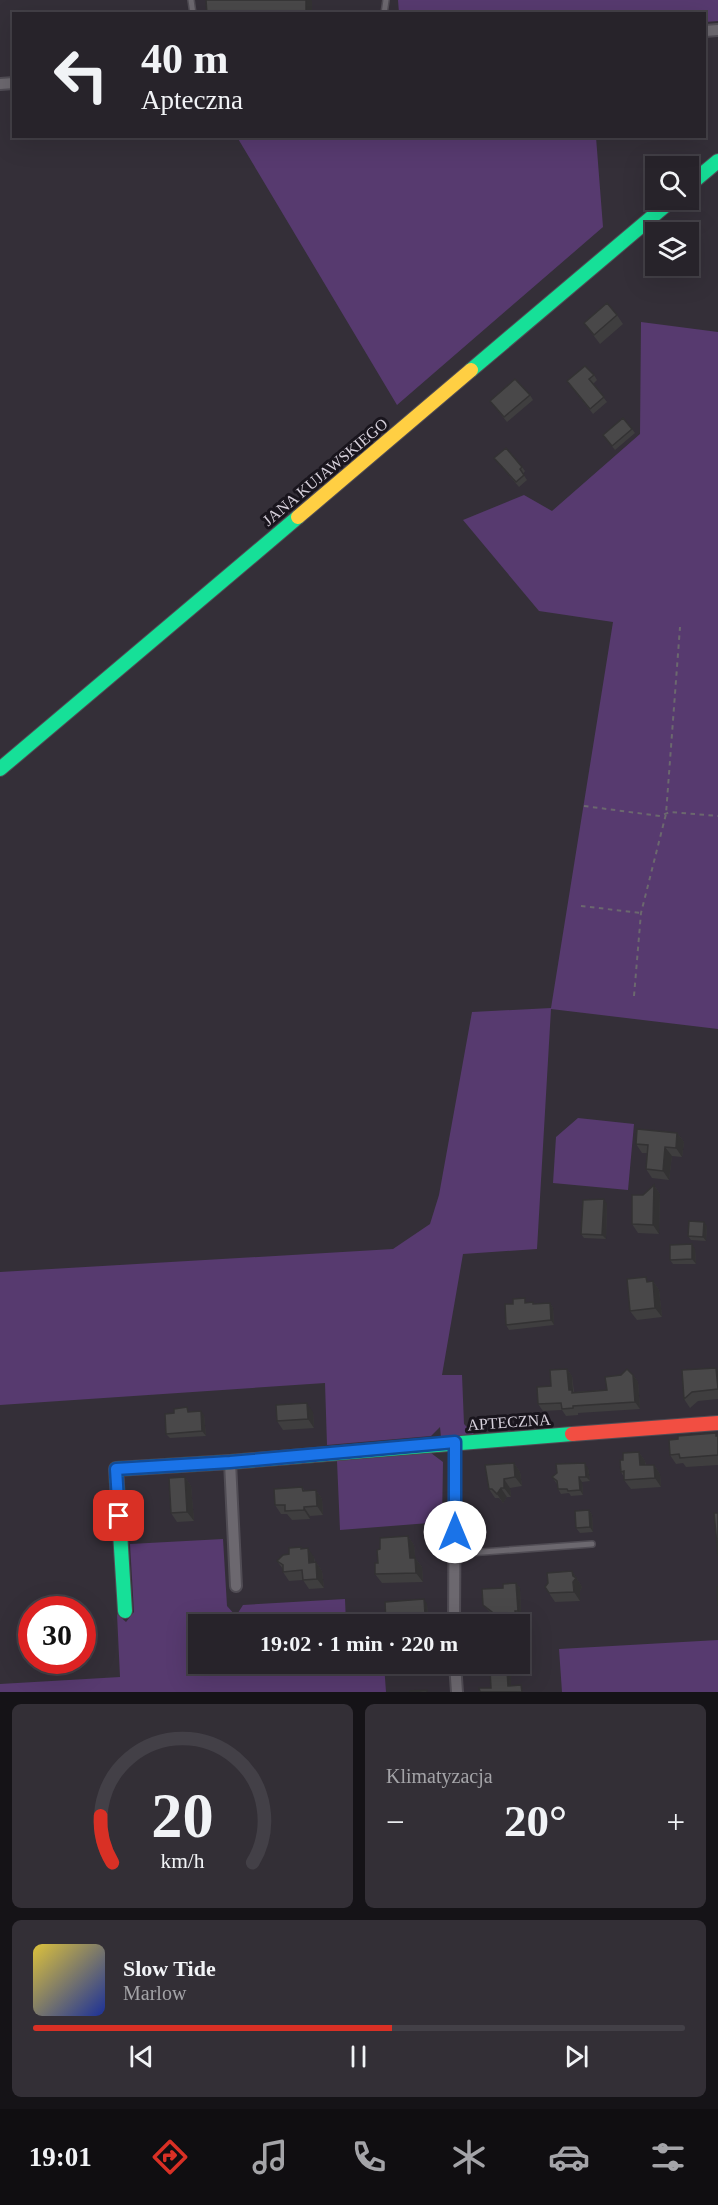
<!DOCTYPE html>
<html lang="pl">
<meta charset="utf-8">
<style>
body{margin:0;font-family:Georgia,serif;background:#332f36;color:#f1f3f6;height:100vh;display:flex;flex-direction:column;font-size:22px;white-space:nowrap}
*{box-sizing:border-box;margin:0}
p{font-size:20px;color:#a4a4a8}
.icon{flex:none;width:33px;height:33px;fill:none;stroke:currentColor;stroke-width:2;stroke-linecap:round;stroke-linejoin:round}
.map{position:relative;height:1692px;overflow:hidden}
.sheet{display:flex;flex-direction:column;gap:12px;padding:12px;background:#151317;flex:1}
.sheet>*{flex:none}
.hud{position:absolute;left:12px;top:12px;width:694px;height:126px;border-radius:0px;box-shadow:0 6px 24px #0002,0 0 0 2px #434047;background:#27232a;color:#f1f3f6;overflow:hidden}
.fabs{position:absolute;left:645px;top:156px;display:grid;gap:12px}
.fabs a{display:grid;place-items:center;width:54px;height:54px;border-radius:0px;background:#27232a;box-shadow:0 6px 24px #0002,0 0 0 2px #434047;font-size:30px}
.speed{position:absolute;left:18px;top:1596px;display:flex;gap:12px;font-size:30px;font-weight:700;text-align:center}
.speed>*{display:grid;place-content:center;width:78px;height:78px;border-radius:50%;background:#27232a;box-shadow:0 6px 24px #0002,0 0 0 2px #434047;line-height:1}
.speed .limit{border:9px solid #d22;background:#fff;color:#111}
.pin{position:absolute;display:grid;place-items:center;width:51px;height:51px;color:#fff;margin:-26px;border-radius:12px;box-shadow:0 3px 9px #0006}
.me{position:absolute;width:66px;margin:-33px;rotate:0deg;stroke-linejoin:round;filter:drop-shadow(0 0 4px #0008)}
.turn{display:flex;align-items:center;gap:21px;height:126px;padding:0 30px;font-size:27px}
.turn .icon{width:78px;height:78px;stroke-width:2.5}
.turn b{display:block;font-size:42px;line-height:51px}
.big{font-size:45px;font-weight:800;line-height:1.1}
.sheet .card{flex:1;display:flex;flex-direction:column;justify-content:center;gap:9px;min-width:0;padding:0 21px;border-radius:9px;background:#332f36}
.sheet .dial{align-items:center;gap:0}
.dial svg{height:156px;overflow:visible;fill:none;stroke:#434047;stroke-width:7;stroke-linecap:round;text-anchor:middle}
.dial text{fill:#f1f3f6;stroke:none}
.song{display:flex;align-items:center;gap:18px}
.cover{width:72px;height:72px;border-radius:9px;background:linear-gradient(135deg,hsl(50 70% 55%),hsl(230 70% 35%))}
.played{height:6px;border-radius:3px;background:linear-gradient(90deg,#d93025 55%,#434047 55%)}
.keys{display:flex;justify-content:space-around;direction:ltr}
.heat{display:flex;justify-content:space-between;align-items:center;font-size:33px;direction:ltr}
.sheet .tiles{flex:1;display:grid;gap:12px;grid-template-columns:1fr 1fr}
.card:last-child{grid-column:span 2}
.trip{position:absolute;left:188px;top:1614px;width:342px;height:60px;border-radius:0px;background:#27232a;box-shadow:0 6px 24px #0002,0 0 0 2px #434047;font-weight:800;line-height:60px;text-align:center}
.menu{display:flex;height:96px;justify-content:space-around;align-items:center;background:#100e11;color:#a4a4a8}
.menu .icon{width:42px;height:42px}
.menu .current{color:#d93025}
.menu b{font-size:27px;color:#f1f3f6}
.map>svg:first-child{display:block}
.green{fill:#573a6f}
.lines{fill:none;stroke-linecap:round;stroke-linejoin:round}
.lane-casing{stroke:#504c54;stroke-width:8}
.street-casing{stroke:#504c54;stroke-width:14}
.fast-casing{stroke:#504c54;stroke-width:16}
.slow-casing{stroke:#504c54;stroke-width:16}
.jam-casing{stroke:#504c54;stroke-width:16}
.path{stroke:#6b686e;stroke-width:2;stroke-dasharray:4.5 4.5;stroke-linecap:butt}
.lane{stroke:#6c686f;stroke-width:5}
.street{stroke:#6c686f;stroke-width:10}
.fast{stroke:#16e098;stroke-width:14}
.slow{stroke:#ffcf43;stroke-width:14}
.jam{stroke:#f24e42;stroke-width:14}
.wall{fill:#3f3e3f}
.shaded-wall{fill:#333233}
.building{fill:#494849;stroke:#333233;stroke-width:1.5}
.route-casing{stroke:#114b97;stroke-width:15}
.route{stroke:#1a73e8;stroke-width:10}
.labels{text-anchor:middle;dominant-baseline:central;stroke-width:6;stroke-linejoin:round;paint-order:stroke}
.street-label{font-size:16px;fill:#d6d0db;stroke:#19151d}
</style>
<div class="map">
<svg width="718" height="1692" viewBox="0 0 718 1692">
<rect width="100%" height="100%" fill="#342f38"/>
<!-- green -->
<path class="green" d="M398 0H718V21L705 22V14L399 13Z
M237 137H596L603 227 397 405Z
M641 322 718 332V1029L551 1009 537 1249 463 1254 442 1375H462L464 1424 474 1434 441 1437 440 1427 431 1436 327 1445 325 1383 0 1405V1272L393 1249 430 1224 439 1195 472 1012 551 1008 613 622 539 611 463 520 524 495 552 511 640 434Z
M578 1118 634 1124 628 1190 553 1183 556 1137Z
M431 1453 443 1462 442 1522 340 1530 337 1461Z
M223 1539 227 1606 236 1616 243 1605 345 1599 346 1624H198V1664H384L386 1692H0V1684L120 1677 117 1614 126 1622 134 1612 130 1544Z
M718 1640V1692H562L559 1649Z"/>
<g class="lines">
<defs>
<path id="lane" d="M191 0 193 14
M384 14 386 0
M455 1554 592 1544"/>
<path id="street" d="M705 31 718 30
M0 84 14 83
M230 1462 236 1586
M454 1624 455 1442
M455 1664 457 1692"/>
<path id="fast" d="M688 186 718 161
M471 370 672 200
M0 769 298 517
M125 1611 116 1469 230 1462 572 1434"/>
<path id="slow" d="M298 517 471 370"/>
<path id="jam" d="M572 1434 718 1423"/>
</defs>
<!-- lane casing -->
<use href="#lane" class="lane-casing"/>
<!-- street casing -->
<use href="#street" class="street-casing"/>
<!-- fast casing -->
<use href="#fast" class="fast-casing"/>
<!-- slow casing -->
<use href="#slow" class="slow-casing"/>
<!-- jam casing -->
<use href="#jam" class="jam-casing"/>
<!-- path -->
<path class="path" d="M584 806 660 816 670 812 718 816
M581 906 641 913
M634 996 641 913 666 814 680 627"/>
<!-- lane -->
<use href="#lane" class="lane"/>
<!-- street -->
<use href="#street" class="street"/>
<!-- fast -->
<use href="#fast" class="fast"/>
<!-- slow -->
<use href="#slow" class="slow"/>
<!-- jam -->
<use href="#jam" class="jam"/>
</g>
<!-- wall -->
<path class="wall" d="M617 315 623 324 600 344 584 323Z
M594 375 597 380 593 384 607 402 593 414 567 381Z
M530 395 533 400 507 422 490 401Z
M632 429 635 433 615 450 606 439Z
M494 458 522 467 525 471 523 474 527 480 519 487Z
M677 1133 684 1142 682 1157 672 1156 669 1180 652 1178 646 1169 647 1153H642L636 1144Z
M654 1185 660 1194 659 1234 638 1233 632 1224 643 1195Z
M607 1204 606 1239 584 1238 581 1234Z
M707 1226 706 1241 691 1240 688 1236Z
M695 1249 696 1264H673L670 1260Z
M653 1281 659 1290 662 1317 637 1320 630 1311 649 1282Z
M528 1303 535 1304 550 1303 553 1308 554 1325 509 1330 506 1325Z
M716 1368 718 1371V1399L698 1401 690 1408 684 1399Z
M567 1369 572 1376 574 1392 607 1390 633 1375 638 1382 640 1409 578 1413V1415L566 1416 562 1410 543 1411 538 1404 551 1386Z
M190 1412 204 1415 206 1436 170 1438 166 1434Z
M313 1412 314 1428 283 1430 277 1421Z
M716 1433 718 1436V1465L686 1467 683 1463 676 1464 670 1455 678 1439Z
M639 1452 645 1461 646 1465H654L660 1474 661 1487 631 1489 624 1480V1477L621 1472 623 1460Z
M514 1463 520 1472 522 1486 510 1488 511 1497H507L503 1503 499 1498H495L489 1489Z
M588 1468 590 1481 582 1482 583 1495 571 1496 569 1493 561 1494 558 1489 557 1484 552 1477Z
M185 1477 191 1486 194 1521 177 1522 171 1513Z
M302 1487 305 1491 316 1490 322 1499 323 1515 310 1516V1519L292 1520 287 1514H281L275 1505Z
M589 1510 592 1515 593 1532 580 1533 576 1528Z
M408 1536 414 1545 415 1558 422 1567 423 1582 382 1583 375 1574 380 1549Z
M301 1547 314 1557 315 1562H316L322 1571 324 1588 309 1589 303 1580 289 1581 283 1572V1569L277 1561Z
M572 1571 582 1587 580 1591V1601L555 1602 545 1587Z
M516 1583 520 1588 521 1616H518V1624H493L492 1614 483 1605 503 1588Z
M427 1604 428 1618 386 1624Z"/>
<!-- shaded-wall -->
<path class="shaded-wall" d="M306 0H311L312 1V14H306Z
M677 1133 684 1142 682 1157 676 1148Z
M665 1147 672 1156 669 1180 663 1171Z
M654 1185 660 1194 659 1234 653 1225Z
M604 1199 607 1204 606 1239 602 1235Z
M704 1222 707 1226 706 1241 703 1237Z
M692 1244 695 1249 696 1264 692 1259Z
M653 1281 659 1290 662 1317 655 1308Z
M550 1303 553 1308 554 1325 551 1320Z
M716 1368 718 1371V1390V1389Z
M567 1369 572 1376 573 1391 577 1397 569 1390Z
M633 1375 638 1382 640 1409 635 1402Z
M307 1403 313 1412 314 1428 308 1419Z
M201 1411 204 1415 206 1436 202 1431Z
M639 1452 645 1461 646 1475 640 1465Z
M514 1463 520 1472 522 1486 515 1477Z
M585 1463 588 1468 590 1481 586 1477Z
M654 1465 660 1474 661 1487 655 1478Z
M185 1477 191 1486 194 1521 187 1512Z
M579 1477 582 1482 583 1495 580 1490Z
M504 1479 510 1488 511 1497 504 1488Z
M501 1488 507 1497 503 1503 497 1494Z
M316 1490 322 1499 323 1515 317 1506Z
M304 1507 310 1516V1519L304 1510Z
M589 1510 592 1515 593 1532 590 1527Z
M408 1536 414 1545 416 1567 410 1558Z
M308 1548 314 1557 315 1572 309 1563Z
M415 1558 422 1567 423 1582 416 1573Z
M316 1562 322 1571 324 1588 317 1579Z
M572 1571 582 1587 580 1591V1601L574 1592Z
M516 1583 520 1588 521 1616 518 1611Z
M424 1599 427 1604 428 1618 425 1614Z
M515 1611 518 1616V1624H516Z
M419 1614 422 1619 423 1624H420Z
M507 1670 511 1675V1690L508 1686Z"/>
<!-- building -->
<path class="building" d="M206 0H306V14H207Z
M607 303 617 315 594 335 584 323Z
M585 366 594 375 589 379 604 397 590 409 567 381Z
M515 379 530 395 504 417 490 401Z
M623 418 632 429 612 446 603 435Z
M506 448 522 467 520 469 524 475 516 482 494 458Z
M637 1129 677 1133 676 1148 665 1147 663 1171 646 1169 648 1145 636 1144Z
M654 1185 653 1225 632 1224V1195H643Z
M604 1199 602 1235 581 1234 583 1200Z
M689 1221 704 1222 703 1237 688 1236Z
M692 1244V1259L670 1260V1245Z
M646 1277 647 1282 653 1281 655 1308 630 1311 627 1279Z
M525 1298V1303L533 1302V1304L550 1303 551 1320 506 1325 505 1304H513V1299Z
M716 1368 718 1389 692 1392 684 1399 682 1370Z
M567 1369 569 1390H572V1393L607 1390 605 1377 621 1375 627 1369 633 1375 635 1402 573 1406V1408L562 1409 561 1403 538 1404 537 1387 551 1386 550 1370Z
M307 1403 308 1419 277 1421 276 1405Z
M187 1407 188 1412 201 1411 202 1431 166 1434 165 1414 174 1413V1409Z
M716 1433V1436H718V1455L680 1458 679 1454 670 1455 669 1440 678 1439V1436Z
M639 1452 640 1465H654L655 1478 624 1480V1471L621 1472 620 1460H623V1453Z
M514 1463 515 1477 504 1479V1488H501L497 1494 492 1489H489L485 1465Z
M585 1463 586 1477H579L580 1490 568 1491 567 1489H558L557 1481 552 1477 557 1473 556 1464Z
M185 1477 187 1512 171 1513 169 1478Z
M302 1487 303 1491 316 1490 317 1506 304 1507V1510L285 1511V1505H275L274 1489Z
M589 1510 590 1527 576 1528 575 1511Z
M714 1513H718V1556Z
M408 1536 410 1558H415L416 1573 375 1574V1563H378L377 1550 380 1549V1538Z
M301 1547V1549L308 1548 309 1563 316 1562 317 1579 303 1580 302 1570 283 1572V1565L277 1561 283 1555 289 1554V1548Z
M572 1571 573 1576 576 1578 573 1582 574 1592 549 1593 545 1587 548 1583 547 1573Z
M516 1583 518 1611H515L516 1624H493L492 1612 483 1605 482 1589 503 1588V1584Z
M717 1587H718V1606Z
M424 1599 425 1614H419L420 1624H386L385 1602Z
M507 1670 508 1686 521 1685 522 1692H480L479 1688H491L490 1671Z
M427 1690V1692H410V1691Z"/>
<g class="lines">
<defs>
<path id="route" d="M119 1516 116 1469 230 1462 455 1442V1532"/>
</defs>
<!-- route casing -->
<use href="#route" class="route-casing"/>
<!-- route -->
<use href="#route" class="route"/>
</g>
<g class="labels">
<!-- street labels -->
<g class="street-label">
<text transform="translate(325 472) rotate(-40)">JANA KUJAWSKIEGO</text>
<text transform="translate(509 1422) rotate(-4)">APTECZNA</text>
</g>
</g>
</svg>
<div class="fabs">
<a><svg class="icon" aria-label="search" viewBox="0 0 24 24"><circle cx="10" cy="10" r="6"/><path d="M15 15l6 6"/></svg></a>
<a><svg class="icon" aria-label="layers" viewBox="0 0 24 24"><path d="M12 4l9 5-9 5-9-5zM3 14l9 5 9-5"/></svg></a>
</div>
<div class="speed"><div class="limit">30</div></div>
<div class="pin" style="left:119px;top:1516px;background:#d93025"><svg class="icon" aria-label="arrive" viewBox="0 0 24 24"><path d="M6 21V4h12l-3 4 3 4H6"/></svg></div>
<svg class="me" style="left:455px;top:1532px" viewBox="-20 -20 40 40"><circle r="19" fill="#fff"/><path d="M0-13L10 11 0 6-10 11z" fill="#1a73e8"/></svg>
<div class="trip">19:02 · 1 min · 220 m</div>
<div class="hud">
<div class="turn"><svg class="icon" aria-label="left" viewBox="0 0 24 24"><path d="M17 20v-9H6M10 6l-5 5 5 5"/></svg><div><b>40 m</b>Apteczna</div></div>
</div>
</div>
<section class="sheet">
<div class="tiles">
<div class="card dial"><svg viewBox="0 0 100 80">
<path d="M14 69A42 42 0 1 1 86 69"/>
<path d="M14 69A42 42 0 0 1 8 45" stroke="#d93025"/>
<text x="50" y="56" font-size="32" font-weight="700">20</text>
<text x="50" y="72" font-size="11">km/h</text>
</svg></div>
<div class="card"><p>Klimatyzacja</p>
<div class="heat"><a>−</a><b class="big">20°</b><a>+</a></div>
</div>
<div class="card">
<div class="song"><i class="cover"></i><div><b>Slow Tide</b><p>Marlow</p></div></div>
<div class="played"></div>
<div class="keys"><svg class="icon" aria-label="previous" viewBox="0 0 24 24"><path d="M18 5L8 12l10 7zM5 5v14"/></svg><svg class="icon" aria-label="pause" viewBox="0 0 24 24"><path d="M8 5v14M16 5v14"/></svg><svg class="icon" aria-label="next" viewBox="0 0 24 24"><path d="M6 5l10 7-10 7zM19 5v14"/></svg></div>
</div>
</div>
</section>
<nav class="menu">
<b>19:01</b>
<svg class="icon current" aria-label="directions" viewBox="0 0 24 24"><path d="M12 3l9 9-9 9-9-9zM9 14v-3h6M13 9l2 2-2 2"/></svg>
<svg class="icon" aria-label="music" viewBox="0 0 24 24"><path d="M9 18V5l10-2v13"/><circle cx="6" cy="18" r="3"/><circle cx="16" cy="16" r="3"/></svg>
<svg class="icon" aria-label="phone" viewBox="0 0 24 24"><path d="M5 4h4l2 5-3 2q2 4 5 5l2-3 5 2v4C11 20 4 13 5 4z"/></svg>
<svg class="icon" aria-label="climate" viewBox="0 0 24 24"><path d="M12 3v18M4 7l16 10M4 17L20 7"/></svg>
<svg class="icon" aria-label="car" viewBox="0 0 24 24"><path d="M5 17H2v-5l4-1 3-4h7l3 4 3 1v5h-3M9 17h6M6 11h13"/><circle cx="7" cy="17" r="2"/><circle cx="17" cy="17" r="2"/></svg>
<svg class="icon" aria-label="filters" viewBox="0 0 24 24"><path d="M4 7h16M4 17h16"/><circle cx="9" cy="7" r="2"/><circle cx="15" cy="17" r="2"/></svg>
</nav>
